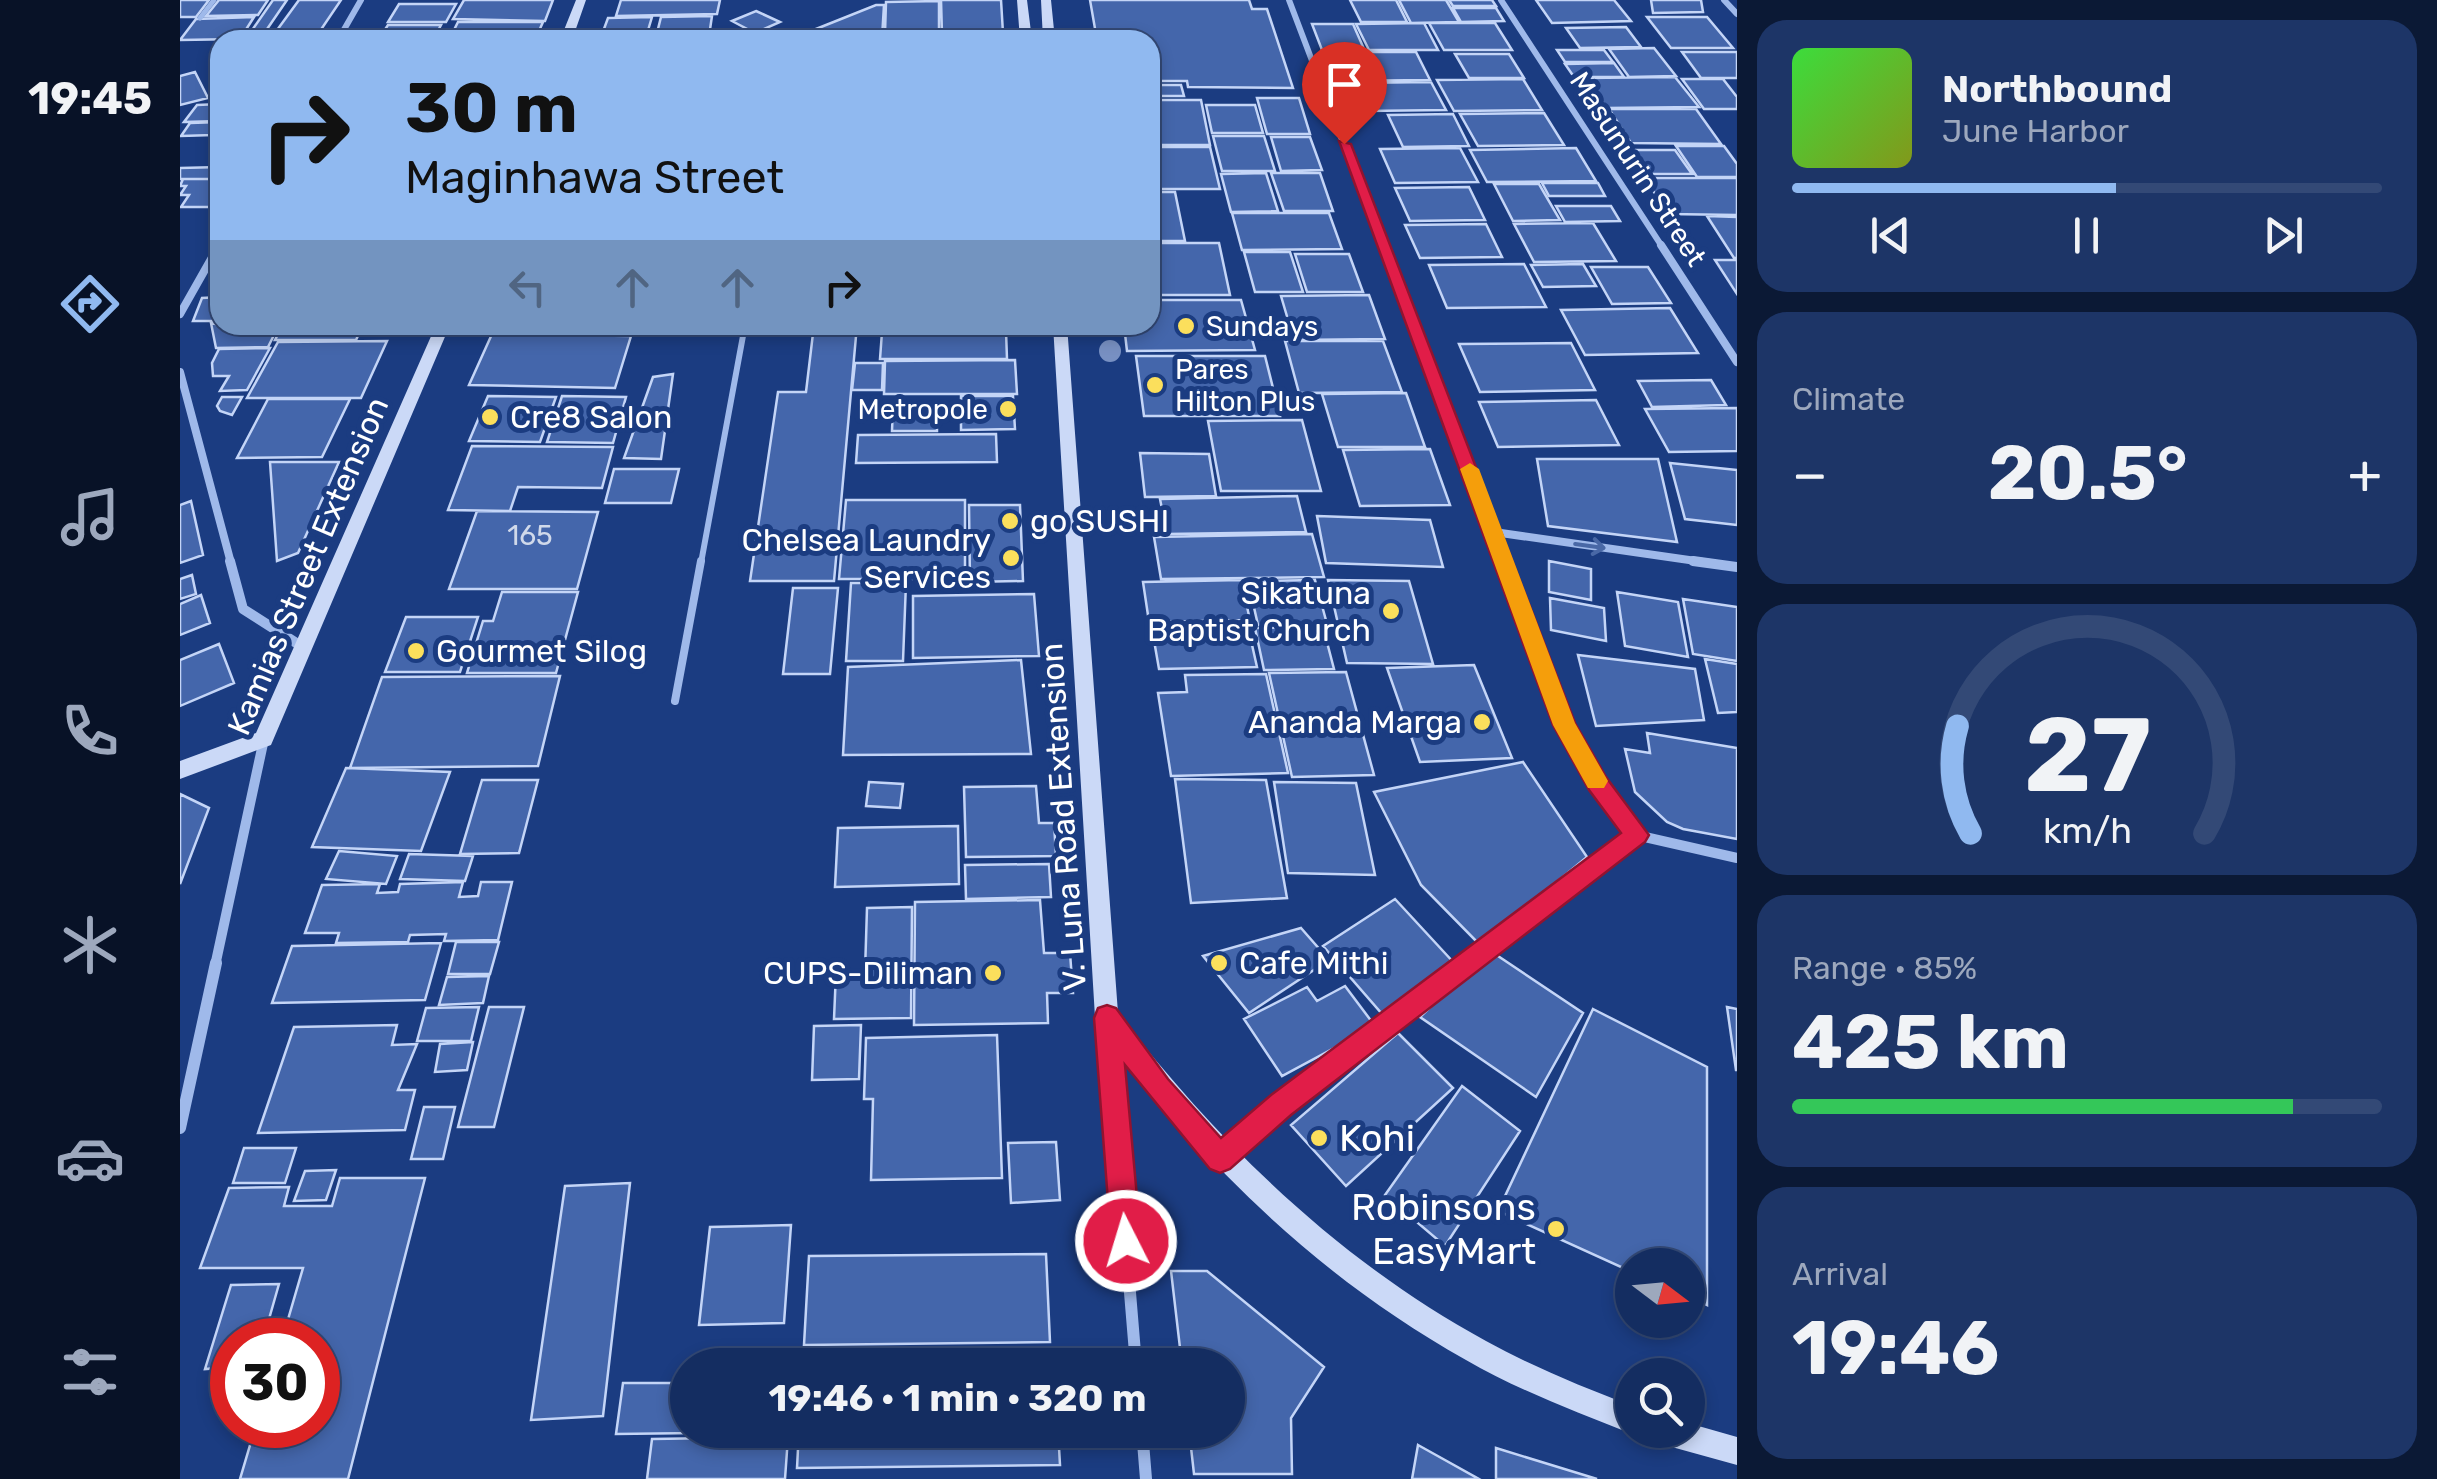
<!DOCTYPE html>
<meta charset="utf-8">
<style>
body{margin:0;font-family:Rubik,sans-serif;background:#1d3567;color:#f1f3f6;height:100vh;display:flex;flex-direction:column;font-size:38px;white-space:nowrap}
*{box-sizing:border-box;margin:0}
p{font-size:32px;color:#9da8bd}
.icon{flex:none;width:55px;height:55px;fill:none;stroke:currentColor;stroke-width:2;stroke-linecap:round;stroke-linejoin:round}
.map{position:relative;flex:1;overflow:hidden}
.side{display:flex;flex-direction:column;gap:20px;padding:20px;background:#0b1935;width:700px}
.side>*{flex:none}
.guide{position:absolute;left:30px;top:30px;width:950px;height:305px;border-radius:30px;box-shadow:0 5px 15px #0003,0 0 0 2px #334976;background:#90b9f0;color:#111;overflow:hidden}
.needle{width:65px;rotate:106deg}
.tools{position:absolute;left:1435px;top:1248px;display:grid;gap:20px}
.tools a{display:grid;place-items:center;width:90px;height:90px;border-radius:50%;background:#142d61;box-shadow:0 5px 15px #0003,0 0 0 2px #334976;font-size:50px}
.speed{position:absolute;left:30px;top:1318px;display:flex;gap:20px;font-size:50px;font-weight:700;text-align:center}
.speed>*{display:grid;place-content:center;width:130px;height:130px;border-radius:50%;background:#142d61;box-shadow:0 5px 15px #0003,0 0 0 2px #334976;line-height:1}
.speed .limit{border:15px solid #d22;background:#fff;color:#111}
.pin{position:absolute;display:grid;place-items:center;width:85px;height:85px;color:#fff;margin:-102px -42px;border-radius:50% 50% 50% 0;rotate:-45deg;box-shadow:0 0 10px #0007}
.pin .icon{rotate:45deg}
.me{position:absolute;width:110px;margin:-55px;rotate:355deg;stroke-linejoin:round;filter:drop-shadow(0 0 8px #0008)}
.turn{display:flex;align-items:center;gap:35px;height:210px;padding:0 30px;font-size:45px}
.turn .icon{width:130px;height:130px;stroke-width:2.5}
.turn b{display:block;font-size:70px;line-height:85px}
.lanes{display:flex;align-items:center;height:95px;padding:0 30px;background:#0003;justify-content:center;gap:50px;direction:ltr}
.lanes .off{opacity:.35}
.big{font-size:75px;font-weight:700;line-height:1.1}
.side .widget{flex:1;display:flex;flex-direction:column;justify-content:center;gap:15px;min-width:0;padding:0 35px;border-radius:30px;background:#1d3567}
.side .dial{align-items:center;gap:0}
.dial svg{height:260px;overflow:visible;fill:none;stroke:#334976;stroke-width:7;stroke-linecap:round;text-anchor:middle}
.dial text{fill:#f1f3f6;stroke:none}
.song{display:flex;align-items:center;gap:30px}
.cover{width:120px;height:120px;border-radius:15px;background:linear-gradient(135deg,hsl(120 70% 55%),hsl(70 70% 35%))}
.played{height:10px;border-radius:5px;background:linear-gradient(90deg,#90b9f0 55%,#334976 55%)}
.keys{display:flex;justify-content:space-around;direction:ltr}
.heat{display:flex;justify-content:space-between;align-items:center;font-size:55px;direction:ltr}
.charge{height:15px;border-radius:8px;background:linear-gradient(90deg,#34c759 85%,#334976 0)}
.trip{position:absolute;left:490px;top:1348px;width:575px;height:100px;border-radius:50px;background:#142d61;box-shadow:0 5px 15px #0003,0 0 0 2px #334976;font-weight:700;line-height:100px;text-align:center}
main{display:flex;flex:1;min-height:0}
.tab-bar{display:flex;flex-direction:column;width:180px;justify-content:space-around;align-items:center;background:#081227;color:#9da8bd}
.tab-bar .icon{width:70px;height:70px}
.tab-bar .selected{color:#90b9f0}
.tab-bar b{font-size:45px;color:#f1f3f6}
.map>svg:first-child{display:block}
.building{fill:#4466ab;stroke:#c4d5f7;stroke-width:2.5}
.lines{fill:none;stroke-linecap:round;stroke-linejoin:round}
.lane-far3{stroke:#9fb9ea;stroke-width:5}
.lane-far2{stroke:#9fb9ea;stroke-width:6}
.lane-far1{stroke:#9fb9ea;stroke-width:8}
.lane{stroke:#9fb9ea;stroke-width:10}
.street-far3{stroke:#9fb9ea;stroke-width:6}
.street-far2{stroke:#9fb9ea;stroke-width:8}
.street-far1{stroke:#9fb9ea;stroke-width:10}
.street{stroke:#9fb9ea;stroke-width:12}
.secondary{fill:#cbd9f7;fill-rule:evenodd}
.tree{fill:#7890c2}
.oneway{stroke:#4968a6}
.route{fill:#e11d48;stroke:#92132f;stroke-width:2.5}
.slow{fill:#f59e0b}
.poi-dot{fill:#fbdf5c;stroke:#1b3c81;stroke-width:4}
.labels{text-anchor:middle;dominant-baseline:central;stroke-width:10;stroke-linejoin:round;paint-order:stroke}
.far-street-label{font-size:28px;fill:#fff;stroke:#1b3c81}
.far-poi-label{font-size:28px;fill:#fff;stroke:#1b3c81;text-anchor:start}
.number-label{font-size:28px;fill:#d0d9ea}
.poi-label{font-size:32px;fill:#fff;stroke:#1b3c81;text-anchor:start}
.street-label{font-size:32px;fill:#fff;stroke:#1b3c81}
.near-poi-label{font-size:38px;fill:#fff;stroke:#1b3c81;text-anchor:start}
</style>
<main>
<nav class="tab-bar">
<b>19:45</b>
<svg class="icon selected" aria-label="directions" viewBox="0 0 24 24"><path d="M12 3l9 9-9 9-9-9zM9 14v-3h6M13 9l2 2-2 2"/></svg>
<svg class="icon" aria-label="music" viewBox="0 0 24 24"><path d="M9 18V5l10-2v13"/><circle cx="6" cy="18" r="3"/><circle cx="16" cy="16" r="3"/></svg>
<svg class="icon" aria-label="phone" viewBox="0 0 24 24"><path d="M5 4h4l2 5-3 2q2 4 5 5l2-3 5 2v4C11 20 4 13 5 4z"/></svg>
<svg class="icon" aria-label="climate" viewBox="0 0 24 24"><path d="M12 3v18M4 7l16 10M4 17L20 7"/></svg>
<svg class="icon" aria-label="car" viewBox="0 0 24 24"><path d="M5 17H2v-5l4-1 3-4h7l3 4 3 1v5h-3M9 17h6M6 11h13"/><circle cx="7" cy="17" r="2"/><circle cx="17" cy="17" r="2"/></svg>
<svg class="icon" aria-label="filters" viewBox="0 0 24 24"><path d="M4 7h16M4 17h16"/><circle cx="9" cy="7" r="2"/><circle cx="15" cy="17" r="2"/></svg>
</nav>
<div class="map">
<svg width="1557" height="1479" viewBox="0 0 1557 1479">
<rect width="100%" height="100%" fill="#1b3c81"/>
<!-- building -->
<path class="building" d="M0 0H29L16 17H0Z
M39 0H88L78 15 26 16Z
M93 0H107L83 35 68 36Z
M119 0H161L136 37H92Z
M284 0H373L365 21 273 19Z
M441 0H540L537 14 436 16Z
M761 0H821L823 33 762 34Z
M910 0H1069L1072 9H1087L1113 88 1008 87 1007 81H970V40H917Z
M1170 0H1216L1227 22H1181Z
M1219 0H1266L1279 22 1231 23Z
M1269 0H1312L1316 6H1273Z
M1356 0H1434L1451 21 1372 23Z
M1471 0H1521L1523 12 1473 13Z
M759 1V33H705L706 2Z
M219 4H276L266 22H208Z
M696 5H704L702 38H630L631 31Z
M1273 8H1316L1324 21 1281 22Z
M576 11 600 22 575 33 552 21Z
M532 16 529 36 476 37 481 17Z
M74 17 60 39 0 40 16 19Z
M472 17 466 37H421L428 18Z
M1467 17H1527L1553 48H1491Z
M278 22H363L355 40H269Z
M1244 23 1258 50H1189L1176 24Z
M1249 23H1315L1332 50H1264Z
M1132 24H1173L1184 49 1142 50Z
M208 25H261L253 40H198Z
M1446 27 1461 47 1400 48 1386 28Z
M788 34 789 40H724V35Z
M1474 48 1496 76 1449 77 1429 49Z
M1377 50H1424L1433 62H1385Z
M1163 52H1236L1250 80 1157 81 1152 67H1169Z
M1502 52H1557V78H1521Z
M1275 54H1329L1344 78H1289Z
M1434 63 1444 77H1394L1385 64Z
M15 72 28 98 0 105V76Z
M1495 77 1519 107 1427 108 1405 78Z
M1343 79 1362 110 1274 111 1257 80Z
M1502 79H1543L1557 97V109H1524Z
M1251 82 1266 110 1185 111 1172 83Z
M970 85H1001L1004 96H970Z
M1077 98H1119L1130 134H1087Z
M970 100H1021L1030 145H970Z
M40 104V121L4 122 17 105Z
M1026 105H1075L1083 133H1032Z
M1429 109H1516L1541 144 1451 143Z
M1364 113 1384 145 1298 146 1280 114Z
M1273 114 1289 146 1223 147 1208 115Z
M40 122 33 135 1 136 10 123Z
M1033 136H1084L1095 171H1042Z
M1091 137H1130L1142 170 1101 171Z
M1496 146H1544L1557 164V177H1517Z
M970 147H1030L1040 189H970Z
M1280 148 1298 182 1215 183 1200 149Z
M1396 148 1416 181 1307 182 1290 150Z
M1453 150H1495L1512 174H1469Z
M40 167V179H0V168Z
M1086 173 1098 211 1051 212 1041 174Z
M1091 173H1140L1153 211H1104Z
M1465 178H1557V215L1488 214Z
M3 179H40L36 207H1L9 195H0L6 186H0Z
M1362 183H1418L1425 196H1369Z
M1314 184H1359L1380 220 1333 221Z
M1289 187 1305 220 1230 221 1215 188Z
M970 192H995L1005 241H970Z
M1376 206H1431L1440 221 1385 222Z
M1052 213H1149L1162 249 1062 250Z
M1527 216 1557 217V258H1554Z
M1413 223 1436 261 1354 262 1334 224Z
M1306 224 1322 257 1240 258 1225 225Z
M970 243H1039L1050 295H970Z
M1064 252H1110L1123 292H1075Z
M1115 254H1169L1183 292H1127Z
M1535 260H1557V294Z
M1344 264 1366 307 1267 308 1249 265Z
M1403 264 1416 286 1363 287 1351 265Z
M1411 267H1468L1491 303 1432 304Z
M1189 295 1205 339 1114 340 1101 296Z
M40 297V321H13L22 298Z
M970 300H1061L1075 350 947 351 944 325H970Z
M1490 308 1518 353 1405 355 1381 310Z
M31 323 40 325H99L88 347 36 348Z
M103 325H183L176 340H95Z
M634 325H677L654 581H570L598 392H626Z
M681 325H759V329H681Z
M767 325H839L840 328 767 329Z
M826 331 827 359H700L702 332Z
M312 334 451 336 435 388 289 385Z
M207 341 181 398H67L98 342Z
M1105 341H1203L1222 392 1119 393Z
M1391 343 1415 390 1300 392 1279 344Z
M90 348 67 390 40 391 49 376H33L32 363 39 349Z
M956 356H1085L1100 416H964Z
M835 360 837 394H704L705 361Z
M675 363H703L702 390H672Z
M493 374 481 459 444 458 473 377Z
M1531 380 1546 405 1472 407 1458 381Z
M1226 393 1245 447H1158L1142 394Z
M308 396 376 397 360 442 289 441Z
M382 396 446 397 433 443 367 442Z
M781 396H833L835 429 781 430Z
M42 397H62L52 415 40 411 37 406Z
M88 399H170L142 457 57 458Z
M1416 400 1439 445 1318 447 1299 402Z
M713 405H757V431H712Z
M1557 408V451L1489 452 1465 409Z
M1122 420 1141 491H1041L1028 421Z
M816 434 817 462 676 463 678 435Z
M292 446 433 447 422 488 338 487 330 511 268 510Z
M1250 449 1270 505 1180 506 1163 450Z
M960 453 1029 454 1036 496 965 497Z
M1357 459H1478L1497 542 1368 526Z
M90 462H159L118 553 97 561Z
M1490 463 1557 470V525L1505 519Z
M434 469H499L491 503H425Z
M1117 496 1126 532 987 534 980 499Z
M666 500H785V579H659Z
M11 501 23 555 0 563V505Z
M789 505H840L843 581 790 582Z
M297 511 418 512 397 589H269Z
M1137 516 1250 520 1263 567 1146 563Z
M1132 534 1144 577 981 579 974 537Z
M1369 561 1411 569V600L1369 592Z
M12 575 16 594 0 599V579Z
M1061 580 1070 620 969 622 963 582Z
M1135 580 1147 624 1078 625 1068 581Z
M1148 580 1229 581 1253 664 1167 663Z
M671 583H726L723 661H666Z
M613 588H658L650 674H603Z
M322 592H398L376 673H287L303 621H313Z
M1437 592 1498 602 1508 657 1445 646Z
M854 594 859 656 733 658V596Z
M21 595 30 623 0 635V604Z
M1370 598 1424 608 1426 641 1371 630Z
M1503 599 1557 607V661L1513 654Z
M226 617H298L280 672H205Z
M1068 627 1077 667 979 669 972 629Z
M1143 627 1154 669 1084 670 1075 628Z
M39 644 54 683 0 706V660Z
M1398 655 1515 669 1524 720 1416 726Z
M1525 659 1557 664V712L1538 713Z
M841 660 851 754 663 755 668 667Z
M1294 665 1332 758 1240 762 1207 668Z
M1166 672 1194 775 1112 777 1089 673Z
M1086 674 1108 773 991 776 978 693 1007 692 1005 675Z
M380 676 358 766 170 768 202 677Z
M1467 733 1557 748V839L1503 829 1487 822 1455 792 1445 749 1470 753Z
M1343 762 1407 857 1300 945 1241 885 1194 792Z
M166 768 270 772 241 851 132 847Z
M995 779 1086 780 1107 898 1011 903Z
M302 780H358L339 853 280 854Z
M689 782 723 784 720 808 686 806Z
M1094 782 1176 783 1195 875 1108 873Z
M856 786 859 823H874L876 856 786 857 784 787Z
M0 794 29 808 0 884Z
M778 826 779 884 655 887 658 828Z
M159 851 217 856 206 884 146 879Z
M229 854 293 856 285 881 220 879Z
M869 864 871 897 786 899 785 865Z
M283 882 279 897 298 896 301 882H332L318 940 264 941 266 934 230 935 228 942 156 943 159 933H125L142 885 200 884 197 893 218 892 220 884Z
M1215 899 1275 964 1203 1015 1143 946Z
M860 900 864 953H890L893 993H867L868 1023 734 1025 735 902Z
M732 907 731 1018 654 1019 656 972H685L687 908Z
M1121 928 1149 960 1069 1013 1023 956Z
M276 942H319L310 974H268Z
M261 943 245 1000 92 1003 112 946Z
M1309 950 1403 1013 1356 1097 1240 1017Z
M309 976 303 1003 259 1005 267 977Z
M1165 986 1195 1026 1102 1076 1064 1019 1127 987 1137 1001Z
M299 1007 291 1041H237L246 1008Z
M309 1007H344L314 1127H278Z
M1547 1007 1557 1009V1070H1556Z
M1413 1009 1527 1067V1305L1508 1296V1265H1452V1272L1318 1211Z
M217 1025 212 1045 237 1044 218 1090H235L225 1130 78 1133 114 1027Z
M681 1025 679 1079 632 1080 634 1026Z
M1218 1033 1273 1088 1166 1186 1111 1125Z
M817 1035 822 1178 691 1180 693 1099H684L686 1038Z
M293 1042 287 1070 255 1072 260 1044Z
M1282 1086 1340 1131 1265 1246 1205 1195Z
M244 1107H275L263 1159H231Z
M876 1142 880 1200 831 1203 828 1143Z
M64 1148H116L105 1183H53Z
M156 1170 146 1200 114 1201 125 1171Z
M160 1178H245L168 1479H60L76 1425H138V1340H102L123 1268H20L49 1188 109 1187 104 1206H152Z
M450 1183 423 1416 351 1420 385 1186Z
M611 1225 604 1323 519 1325 530 1227Z
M866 1254 870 1342 624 1345 629 1256Z
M991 1271H1027L1144 1367 1111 1418 1112 1474H1014L1009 1430H1048V1365H1002Z
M99 1284 83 1340H52V1367L25 1369 51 1285Z
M443 1383H508V1430L517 1433 436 1434Z
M619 1430H878L880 1465 617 1468Z
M608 1437 605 1479H467L472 1439Z
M1238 1445 1299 1479H1232Z
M1316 1448 1417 1479H1316Z"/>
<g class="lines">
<!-- lane-far3 -->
<path class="lane-far3" d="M20 18 34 0"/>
<!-- lane-far2 -->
<path class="lane-far2" d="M521 563 565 325"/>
<!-- lane-far1 -->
<path class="lane-far1" d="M495 701 521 561
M1284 966 1456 835"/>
<!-- lane -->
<path class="lane" d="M1049 1150 1287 963"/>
<!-- street-far3 -->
<path class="street-far3" d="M1109 0 1203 248
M1321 0 1483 248
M1544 0 1557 14
M158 40 181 0
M38 248 40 244"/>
<!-- street-far2 -->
<path class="street-far2" d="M1202 245 1323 563
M1481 245 1557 362
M0 314 39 245
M0 372 51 563
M1314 532 1530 563"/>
<!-- street-far1 -->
<path class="street-far1" d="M50 561 63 609 121 646
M1322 561C1362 665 1388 744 1456 835L1557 858
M1513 561 1557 567
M35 966 84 739"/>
<!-- street -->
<path class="street" d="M928 1027 956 1365
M0 1128 36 963
M962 1430 966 1479"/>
<!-- secondary -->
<path class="secondary" d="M396 0H406L392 40H380Z
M837 0H847L852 40H840Z
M861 0H871L875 40H863Z
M256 325H270L91 745 0 779V761L76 733Z
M873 325H887L938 1013C1041 1146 1158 1260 1306 1341 1353 1367 1403 1387 1452 1406V1430H1462L1452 1434C1396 1412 1338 1390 1286 1360 1135 1275 1022 1163 919 1025L915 1017Z
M1508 1423 1557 1437V1465L1481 1444 1471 1440 1467 1430H1508Z"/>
</g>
<!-- trees -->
<circle class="tree" cx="930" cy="351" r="11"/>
<!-- one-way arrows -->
<defs><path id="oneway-shaft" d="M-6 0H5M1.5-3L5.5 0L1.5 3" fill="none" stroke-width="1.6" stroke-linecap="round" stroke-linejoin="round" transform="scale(2.5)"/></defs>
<use class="oneway" href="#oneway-shaft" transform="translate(1410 546) rotate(8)"/>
<!-- route -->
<path class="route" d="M1159 141 1171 144 1395 723 1426 777 1469 835 1465 842 1111 1115 1050 1169 1040 1173 1030 1169 945 1065 961 1241 956 1251 946 1256 935 1251 931 1241 914 1018 918 1008 927 1005 936 1008 988 1079 1041 1138 1091 1095 1441 833 1409 790 1373 725Z"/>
<!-- slow -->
<path class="slow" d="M1290 463 1299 469 1395 723 1428 781 1424 788H1408L1373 725 1280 469Z"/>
<!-- markers -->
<g class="poi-dot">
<circle cx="1006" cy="326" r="10"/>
<circle cx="975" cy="385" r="10"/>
<circle cx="828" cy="409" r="10"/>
<circle cx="310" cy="417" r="10"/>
<circle cx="830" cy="521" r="10"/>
<circle cx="831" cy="558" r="10"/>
<circle cx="1211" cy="611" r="10"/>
<circle cx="236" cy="651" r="10"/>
<circle cx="1302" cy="722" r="10"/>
<circle cx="1039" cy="963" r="10"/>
<circle cx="813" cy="973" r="10"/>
<circle cx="1139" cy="1138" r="10"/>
<circle cx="1376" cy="1229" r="10"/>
</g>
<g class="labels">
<!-- far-street labels -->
<g class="far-street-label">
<text transform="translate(1458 169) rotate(57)">Masunurin Street</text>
</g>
<!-- far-poi labels -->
<g class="far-poi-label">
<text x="1026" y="326">Sundays</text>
<text x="995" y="369">Pares<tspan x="995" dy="32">Hilton Plus</tspan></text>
<text x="808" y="409" text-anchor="end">Metropole</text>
</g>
<!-- number labels -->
<g class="number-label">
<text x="350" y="535">165</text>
</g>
<!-- poi labels -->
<g class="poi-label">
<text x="330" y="417">Cre8 Salon</text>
<text x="850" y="521">go SUSHI</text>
<text x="811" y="540" text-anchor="end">Chelsea Laundry<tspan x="811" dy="37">Services</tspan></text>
<text x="1191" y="593" text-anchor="end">Sikatuna<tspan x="1191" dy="37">Baptist Church</tspan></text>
<text x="256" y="651">Gourmet Silog</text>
<text x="1282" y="722" text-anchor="end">Ananda Marga</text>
<text x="1059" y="963">Cafe Mithi</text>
<text x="793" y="973" text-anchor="end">CUPS-Diliman</text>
</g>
<!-- street labels -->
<g class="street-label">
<text transform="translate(128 566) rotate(-67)">Kamias Street Extension</text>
<text transform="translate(883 817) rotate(-94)">V. Luna Road Extension</text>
</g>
<!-- near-poi labels -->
<g class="near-poi-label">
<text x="1159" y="1138">Kohi</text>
<text x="1356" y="1207" text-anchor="end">Robinsons<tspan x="1356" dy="44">EasyMart</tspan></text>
</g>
</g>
</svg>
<div class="tools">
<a><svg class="needle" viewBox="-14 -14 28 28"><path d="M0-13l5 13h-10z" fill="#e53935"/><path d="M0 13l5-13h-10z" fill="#9da8bd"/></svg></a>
<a><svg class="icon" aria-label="search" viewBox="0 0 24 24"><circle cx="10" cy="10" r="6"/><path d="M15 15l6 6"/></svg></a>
</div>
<div class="speed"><div class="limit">30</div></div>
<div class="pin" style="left:1164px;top:144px;background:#d93025"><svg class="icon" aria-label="arrive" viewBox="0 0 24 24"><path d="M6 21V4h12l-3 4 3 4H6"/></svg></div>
<svg class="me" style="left:946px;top:1241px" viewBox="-20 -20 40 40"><circle r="17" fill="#e11d48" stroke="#fff" stroke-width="3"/><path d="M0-11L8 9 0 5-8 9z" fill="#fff"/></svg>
<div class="trip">19:46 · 1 min · 320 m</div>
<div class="guide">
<div class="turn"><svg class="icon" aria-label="right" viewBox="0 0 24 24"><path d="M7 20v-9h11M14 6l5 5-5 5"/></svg><div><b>30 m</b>Maginhawa Street</div></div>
<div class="lanes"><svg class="icon off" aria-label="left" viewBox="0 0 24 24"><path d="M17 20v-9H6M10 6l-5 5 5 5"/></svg><svg class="icon off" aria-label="ahead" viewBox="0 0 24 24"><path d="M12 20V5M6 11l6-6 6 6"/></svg><svg class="icon off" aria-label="ahead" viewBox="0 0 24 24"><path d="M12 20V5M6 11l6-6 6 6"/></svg><svg class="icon" aria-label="right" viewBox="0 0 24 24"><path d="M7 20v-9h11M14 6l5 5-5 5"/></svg></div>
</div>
</div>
<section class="side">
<div class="widget">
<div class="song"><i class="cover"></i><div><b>Northbound</b><p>June Harbor</p></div></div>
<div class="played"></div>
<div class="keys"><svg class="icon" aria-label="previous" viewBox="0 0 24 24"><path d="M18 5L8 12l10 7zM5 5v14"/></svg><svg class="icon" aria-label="pause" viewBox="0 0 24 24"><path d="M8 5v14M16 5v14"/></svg><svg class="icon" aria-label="next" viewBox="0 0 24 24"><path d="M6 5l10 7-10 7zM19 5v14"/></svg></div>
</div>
<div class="widget"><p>Climate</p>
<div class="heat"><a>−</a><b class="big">20.5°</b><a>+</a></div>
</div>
<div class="widget dial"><svg viewBox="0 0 100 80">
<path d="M14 69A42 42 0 1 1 86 69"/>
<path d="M14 69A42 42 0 0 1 10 36" stroke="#90b9f0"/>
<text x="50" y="56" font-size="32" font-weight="700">27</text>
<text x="50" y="72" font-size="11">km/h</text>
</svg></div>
<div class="widget"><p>Range · 85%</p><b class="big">425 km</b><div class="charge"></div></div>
<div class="widget"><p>Arrival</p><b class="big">19:46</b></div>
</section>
</main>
